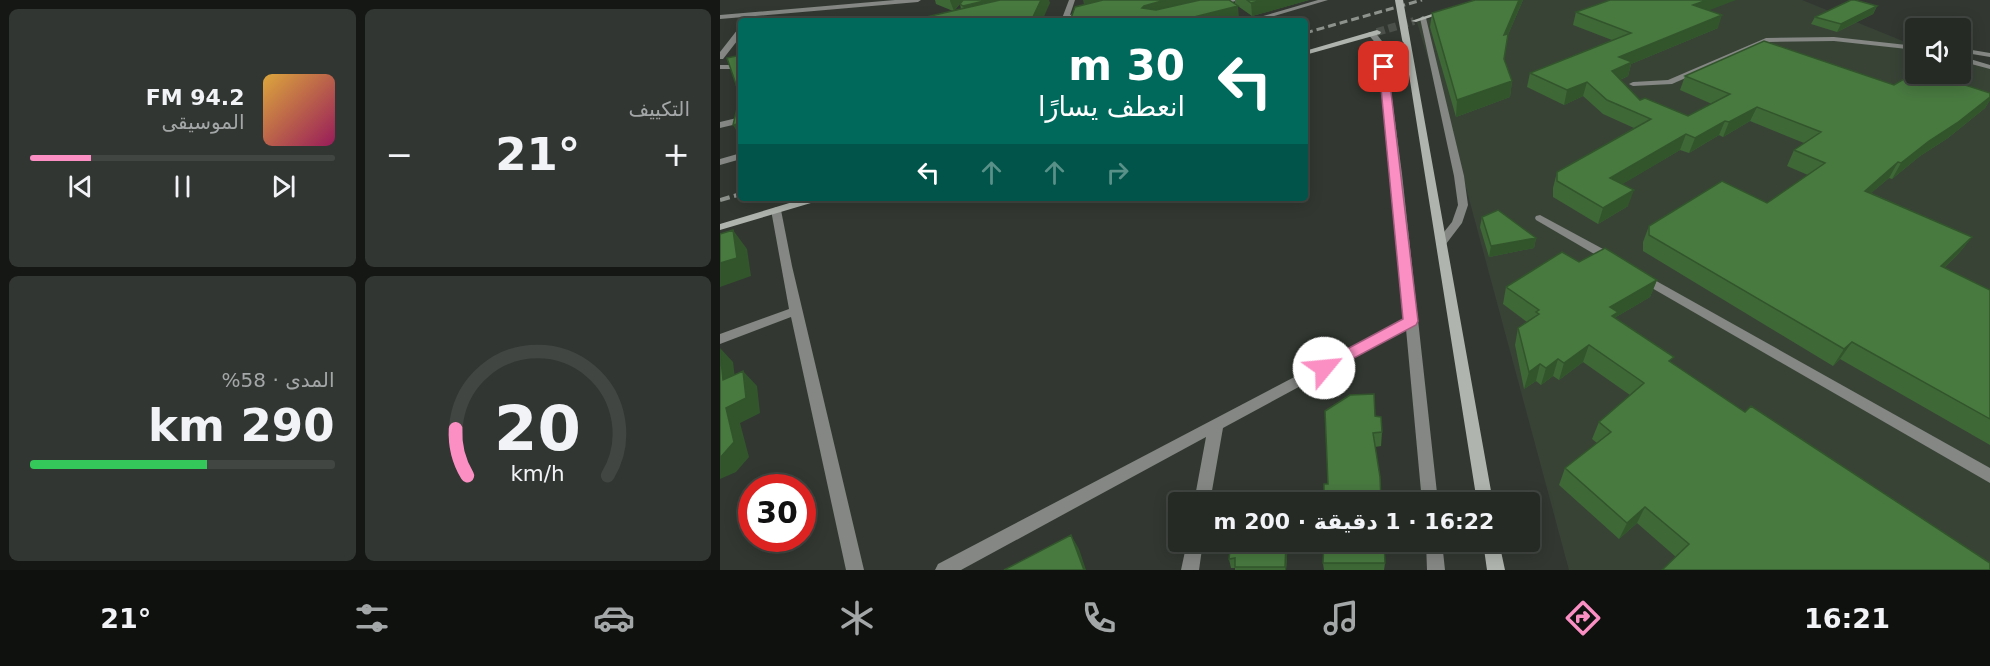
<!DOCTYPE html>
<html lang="ar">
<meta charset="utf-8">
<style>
body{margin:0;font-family:"DejaVu Sans","Noto Sans Arabic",sans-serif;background:#323632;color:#f1f3f6;direction:rtl;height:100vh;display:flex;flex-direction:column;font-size:22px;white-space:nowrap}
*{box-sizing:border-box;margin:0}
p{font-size:20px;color:#a4a7a7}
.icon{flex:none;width:33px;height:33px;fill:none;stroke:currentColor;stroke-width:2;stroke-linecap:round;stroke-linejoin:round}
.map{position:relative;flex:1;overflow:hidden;direction:ltr}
.details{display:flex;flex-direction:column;gap:9px;padding:9px;background:#151714;width:720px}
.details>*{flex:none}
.hud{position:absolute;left:18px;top:18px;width:570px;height:183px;border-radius:6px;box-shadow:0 3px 15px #0003,0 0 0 2px #424642;direction:rtl;background:#00695c;color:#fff;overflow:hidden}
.fabs{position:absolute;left:1185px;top:18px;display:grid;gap:12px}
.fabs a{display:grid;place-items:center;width:66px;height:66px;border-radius:6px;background:#262a25;box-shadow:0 3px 15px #0003,0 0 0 2px #424642;font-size:30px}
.speed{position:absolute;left:18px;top:474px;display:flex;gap:12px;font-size:30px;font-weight:700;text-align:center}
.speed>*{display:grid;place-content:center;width:78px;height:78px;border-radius:50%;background:#262a25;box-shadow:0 3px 15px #0003,0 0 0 2px #424642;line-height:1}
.speed .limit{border:9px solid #d22;background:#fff;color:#111}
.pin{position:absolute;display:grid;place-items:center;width:51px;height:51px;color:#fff;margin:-26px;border-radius:12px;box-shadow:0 3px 9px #0006}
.me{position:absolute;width:66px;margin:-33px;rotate:62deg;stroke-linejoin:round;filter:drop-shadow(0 0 4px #0008)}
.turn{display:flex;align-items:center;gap:21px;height:126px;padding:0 24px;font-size:27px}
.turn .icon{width:78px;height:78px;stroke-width:2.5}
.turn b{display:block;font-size:42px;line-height:51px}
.lanes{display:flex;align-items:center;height:57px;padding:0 24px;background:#0003;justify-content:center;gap:30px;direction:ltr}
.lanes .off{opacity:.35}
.big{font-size:45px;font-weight:600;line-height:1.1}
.details .widget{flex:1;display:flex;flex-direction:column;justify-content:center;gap:9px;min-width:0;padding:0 21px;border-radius:9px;background:#323632}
.details .dial{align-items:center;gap:0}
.dial svg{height:156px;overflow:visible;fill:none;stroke:#424642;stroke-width:7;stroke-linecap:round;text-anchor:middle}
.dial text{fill:#f1f3f6;stroke:none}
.song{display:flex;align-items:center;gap:18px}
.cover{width:72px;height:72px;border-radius:9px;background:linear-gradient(135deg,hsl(40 70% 55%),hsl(330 70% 35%))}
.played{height:6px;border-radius:3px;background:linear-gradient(90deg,#fb8fc3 20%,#424642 20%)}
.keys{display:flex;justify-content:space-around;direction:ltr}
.heat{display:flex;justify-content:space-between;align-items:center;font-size:33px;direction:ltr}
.charge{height:9px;border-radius:4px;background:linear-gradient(90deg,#34c759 58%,#424642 0)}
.details .tiles{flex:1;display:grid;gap:9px;grid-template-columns:repeat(2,1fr)}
.trip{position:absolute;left:448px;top:492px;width:372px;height:60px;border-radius:6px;background:#262a25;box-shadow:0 3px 15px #0003,0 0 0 2px #424642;font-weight:600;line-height:60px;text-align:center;direction:rtl}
.tabs{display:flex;height:96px;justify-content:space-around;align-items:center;background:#0f110f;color:#a4a7a7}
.tabs .icon{width:42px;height:42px}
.tabs .on{color:#fb8fc3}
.tabs b{font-size:27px;color:#f1f3f6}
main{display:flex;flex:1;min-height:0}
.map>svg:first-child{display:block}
.built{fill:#384336}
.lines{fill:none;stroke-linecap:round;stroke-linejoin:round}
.secondary-tunnel{stroke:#4b514a;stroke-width:8;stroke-dasharray:8 4;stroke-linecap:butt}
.lane{fill:#848783;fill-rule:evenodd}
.street{fill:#848783;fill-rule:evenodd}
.secondary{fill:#afb4ae;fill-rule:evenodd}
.rail-far1{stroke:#8e928d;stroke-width:3;stroke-dasharray:8 4;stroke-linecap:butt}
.rail{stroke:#8e928d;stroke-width:4;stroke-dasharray:10 4.5;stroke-linecap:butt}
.secondary-bridge{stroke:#afb4ae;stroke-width:8}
.wall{fill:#3e6836}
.shaded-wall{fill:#32552c}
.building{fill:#48793f;stroke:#32552c;stroke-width:1.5}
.route{fill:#fb8fc3;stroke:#a35d7f;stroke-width:1.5}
</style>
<main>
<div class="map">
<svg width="1270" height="570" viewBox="0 0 1270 570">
<rect width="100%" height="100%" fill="#323831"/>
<!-- built -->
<path class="built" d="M780 0H1082L1195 46 1196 74H1240L1241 59 1270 68V570H849L744 180 697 22Z"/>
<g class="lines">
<!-- secondary-tunnel -->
<path class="secondary-tunnel" d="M657 32 694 21"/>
<!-- lane -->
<path class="lane" d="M1114 37 1196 46V50L1114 41 1047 42 952 84 913 86 909 84 913 82 948 80 1046 38Z
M1240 48 1270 53V57L1240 52Z
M1240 56 1270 65V69L1240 61Z
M820 215 896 256 898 259 896 262H888L816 220 815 218 816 216Z
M922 273 1270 468V483L918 280 916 277 918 274Z"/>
<!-- street -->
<path class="street" d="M175 0H201L198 2 0 19V15Z
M349 0H355L350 15 366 11 369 13 347 21H341Z
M508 0H519L495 7 492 5Z
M598 0H608L537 21H526Z
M703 16 706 18 744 176 748 205 742 223 726 244 722 245 716 242 732 222 738 205 734 176 700 18Z
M18 29H21V36L3 59H0V52Z
M649 32H655L665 45 682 174 718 502H702L686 329 503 428 490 502H474L486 437 241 570H215L218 564 685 319 672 174 657 45 648 34Z
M0 65H21V69H0Z
M21 117V123L0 128V122Z
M21 153V159L0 165V159Z
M56 207 61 210 72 266 144 570H126L71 317 0 344V334L69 309 51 210Z
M467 542H483L479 570H461Z
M706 542H722L725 570H707Z"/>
<!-- secondary -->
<path class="secondary" d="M724 10 729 11 696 22 691 21Z
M657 30 661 32 660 34 585 55V51Z
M683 37 690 39 773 502H757Z
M86 198H102L101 200 0 230V224Z
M763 542H779L785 570H767Z"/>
<!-- rail-far1 -->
<path class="rail-far1" d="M585 33 702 0"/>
<!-- rail -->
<path class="rail" d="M0 200 21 194"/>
<!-- secondary-bridge -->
<path class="secondary-bridge" d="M679 0 686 39"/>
</g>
<!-- wall -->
<path class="wall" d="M215 0H243L234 11 241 9 240 4 330 3 233 11 216 4Z
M515 0H589L532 16 515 4Z
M755 0H803L787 37 784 60 792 81 790 97 736 117 710 27 712 13Z
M1157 6 1153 14 1117 32 1091 24 1095 17Z
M989 10 998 28 911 64 908 76 900 80 920 100 968 116 992 104 960 90 965 76 1174 85 1270 93V100L1265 108 1228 138 1200 156 1172 179 1169 178 1151 193 1252 237 1239 253 1224 268 1270 290V445L1120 359 1113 366 923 251V242L929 226 1047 203 1088 175 1067 166 1074 150 1084 143 1030 121 1003 137 999 135 969 153 960 150 902 184 908 206 878 224 833 197V188L837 172 914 128 883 114 863 96 844 105 807 87 810 73 892 40 853 25 856 12Z
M762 217 816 238 814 248 769 257 760 227Z
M859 262 937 280 930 297 896 317 895 318 952 363 1025 412 1270 563 956 557 917 523 899 539 839 485 845 468 877 443 872 439 879 422 910 395 863 362 839 380 833 376 821 385 816 381 804 389 795 345 798 328 807 322 783 304 786 287Z
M655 416 662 432 661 446 655 447 608 484Z
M511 542H568L566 570H515V568H511L509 559Z
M603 563H665L664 570H604Z"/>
<!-- shaded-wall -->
<path class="shaded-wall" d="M230 0H243L234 11 230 1Z
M268 0H313L247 16 243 6Z
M321 0H329L330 3 322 21H311Z
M363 0H404L365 9Z
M445 0H491L425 21 422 8 424 6Z
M542 0H589L532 16 531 3Z
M799 0H803L787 37 784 35Z
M987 0H1016L969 18 973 5Z
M518 6 519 19 511 21H458Z
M1157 6 1153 14 1117 32 1121 24Z
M1002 15 998 28 911 64 908 76 888 85 892 71 899 57Z
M792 81 790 97 736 117 737 100Z
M867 82 863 96 844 105 847 90Z
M1270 97V100L1265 108 1228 138 1200 156 1172 179 1181 163 1209 141Z
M1037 107 1030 121 1003 137 1009 122Z
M1005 121 999 135 969 153 975 138Z
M21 123V138L13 125Z
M966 134 960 150 886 194 890 178Z
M1178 162 1169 178 1136 206 1145 191Z
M914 190 908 206 878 224 883 208Z
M13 230 27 249 31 276 0 287V263Z
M1252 237 1239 253 1209 283 1221 266Z
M816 238 814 248 769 257 771 246Z
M937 280 930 297 896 317 892 329 890 307Z
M1132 342 1120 359 1113 366 1124 349Z
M869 345 863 362 839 380 844 363Z
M0 348 13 362 17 395 3 380Z
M838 359 833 376 821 385 826 368Z
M820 364 816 381 804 389 809 372Z
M23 371 37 386 40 413 20 423 29 457 16 472 0 479V458L6 408Z
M925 507 917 523 899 539 907 523Z
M351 535 359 549 366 570H364Z
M566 542H568L566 570H565Z"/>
<!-- building -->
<path class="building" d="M243 0H268L243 6 240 4Z
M280 0H321L311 21H189Z
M383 0H445L424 6 422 8 436 10 480 0H509L518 6 458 21H350L355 7Z
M527 0H542L531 3Z
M755 0H799L784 35 788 34 784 59 792 81 737 100 712 13Z
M890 0H987L973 5 1002 15 899 57 912 62 892 71 920 100 925 98 968 116 1010 94 965 76 1044 41 1174 85 1196 72V74H1211L1270 93V97L1237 123 1209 141 1181 163 1178 162 1145 191 1252 237 1221 266 1270 290V419L1132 342 1124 349 929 235V226L1002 181 1047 203 1105 163 1074 150 1101 132 1037 107 1009 122 1005 121 975 138 966 134 890 178 914 190 883 208 837 181V172L931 119 887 100 867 82 847 90 810 73 911 33 856 12Z
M1131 0H1135L1157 6 1121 24 1095 17Z
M21 55V123L13 125 20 96 7 58Z
M778 210 816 238 771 246 762 217Z
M13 230 17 258 0 263V234Z
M885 248 937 280 890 307 898 312 892 316 954 357 949 361 1025 412 1031 406 1270 563V570H942L969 544 925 507 907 523 845 468 891 432 879 422 924 383 869 345 844 363 838 359 826 368 820 364 809 372 798 328 819 314 816 312 819 310 786 287 842 252 859 262Z
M0 350 3 380 23 371 26 398 6 408 14 442 0 458Z
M654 394 655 416 661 417 662 432 653 433 660 477 661 502H604V484H608L605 411 630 395Z
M351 535 364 570H284Z
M511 542H566L565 567H515V558L509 559Z
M604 542H664L665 563H603Z"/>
<!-- route -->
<path class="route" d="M664 64 668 67 698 321 696 325 604 374 599 372 597 368 599 364 683 319 659 67Z"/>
</svg>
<div class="fabs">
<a><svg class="icon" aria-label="sound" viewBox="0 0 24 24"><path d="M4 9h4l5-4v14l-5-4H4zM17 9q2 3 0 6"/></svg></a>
</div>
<div class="speed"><div class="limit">30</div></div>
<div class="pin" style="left:664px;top:67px;background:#d93025"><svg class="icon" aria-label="arrive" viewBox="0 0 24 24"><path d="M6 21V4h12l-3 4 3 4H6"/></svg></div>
<svg class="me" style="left:604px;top:368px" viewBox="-20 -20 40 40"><circle r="19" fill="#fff"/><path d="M0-13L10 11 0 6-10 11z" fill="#fb8fc3"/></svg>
<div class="trip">16:22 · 1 دقيقة · 200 m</div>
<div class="hud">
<div class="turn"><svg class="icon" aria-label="left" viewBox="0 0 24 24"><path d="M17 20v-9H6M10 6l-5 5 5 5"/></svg><div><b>30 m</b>انعطف يسارًا</div></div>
<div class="lanes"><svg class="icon" aria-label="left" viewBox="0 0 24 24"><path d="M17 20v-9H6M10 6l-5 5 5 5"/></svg><svg class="icon off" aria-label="ahead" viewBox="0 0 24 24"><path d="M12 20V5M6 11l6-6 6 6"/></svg><svg class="icon off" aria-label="ahead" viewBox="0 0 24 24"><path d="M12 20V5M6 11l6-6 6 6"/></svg><svg class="icon off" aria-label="right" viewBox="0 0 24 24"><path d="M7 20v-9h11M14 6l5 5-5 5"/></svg></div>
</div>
</div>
<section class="details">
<div class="tiles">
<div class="widget"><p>التكييف</p>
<div class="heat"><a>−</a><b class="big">21°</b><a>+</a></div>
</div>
<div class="widget">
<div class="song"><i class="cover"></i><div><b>94.2 FM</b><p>الموسيقى</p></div></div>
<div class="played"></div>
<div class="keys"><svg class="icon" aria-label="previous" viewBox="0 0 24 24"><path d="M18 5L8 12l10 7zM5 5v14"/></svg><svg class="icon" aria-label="pause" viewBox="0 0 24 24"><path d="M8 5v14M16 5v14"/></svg><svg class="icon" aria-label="next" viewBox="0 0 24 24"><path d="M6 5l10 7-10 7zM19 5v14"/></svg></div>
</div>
<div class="widget dial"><svg viewBox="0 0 100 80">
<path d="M14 69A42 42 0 1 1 86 69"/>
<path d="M14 69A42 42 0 0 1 8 45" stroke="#fb8fc3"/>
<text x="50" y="56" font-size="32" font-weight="700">20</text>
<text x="50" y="72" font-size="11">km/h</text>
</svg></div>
<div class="widget"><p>المدى · 58%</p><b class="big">290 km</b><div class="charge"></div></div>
</div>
</section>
</main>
<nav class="tabs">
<b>16:21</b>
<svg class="icon on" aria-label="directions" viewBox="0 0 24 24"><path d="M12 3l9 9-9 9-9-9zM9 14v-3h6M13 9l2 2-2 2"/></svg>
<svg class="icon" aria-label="music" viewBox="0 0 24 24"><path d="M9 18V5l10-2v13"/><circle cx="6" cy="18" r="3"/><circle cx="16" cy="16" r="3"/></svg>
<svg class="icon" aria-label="phone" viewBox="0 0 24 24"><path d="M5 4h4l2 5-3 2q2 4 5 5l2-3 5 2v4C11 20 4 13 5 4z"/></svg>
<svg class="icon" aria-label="climate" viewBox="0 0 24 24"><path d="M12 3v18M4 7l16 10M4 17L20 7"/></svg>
<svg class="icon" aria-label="car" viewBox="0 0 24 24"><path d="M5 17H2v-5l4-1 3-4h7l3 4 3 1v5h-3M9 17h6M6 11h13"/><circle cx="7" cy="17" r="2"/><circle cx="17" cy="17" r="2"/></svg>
<svg class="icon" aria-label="filters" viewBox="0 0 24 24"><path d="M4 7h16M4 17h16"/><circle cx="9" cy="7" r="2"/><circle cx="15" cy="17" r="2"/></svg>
<b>21°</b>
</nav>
